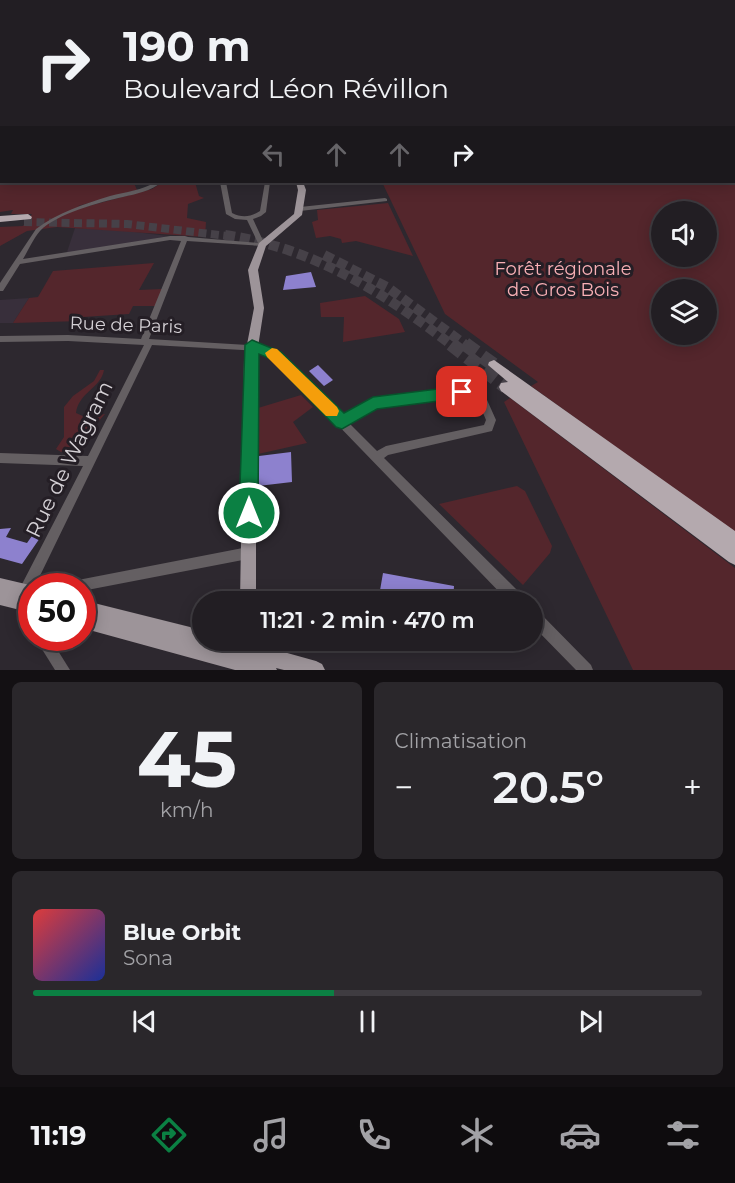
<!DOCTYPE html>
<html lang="fr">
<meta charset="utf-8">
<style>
body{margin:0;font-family:Montserrat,sans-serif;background:#2a272b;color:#f1f3f6;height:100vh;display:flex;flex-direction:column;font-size:22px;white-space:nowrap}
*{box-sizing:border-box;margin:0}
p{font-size:20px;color:#a2a2a6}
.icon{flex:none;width:33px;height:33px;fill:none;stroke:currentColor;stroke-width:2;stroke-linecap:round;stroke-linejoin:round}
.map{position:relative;height:670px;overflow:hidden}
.drawer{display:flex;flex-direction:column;gap:12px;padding:12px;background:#131013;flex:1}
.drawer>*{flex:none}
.top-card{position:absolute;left:0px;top:0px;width:735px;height:183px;box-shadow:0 3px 15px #0003,0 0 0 2px #3f3c41;background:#221e23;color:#f1f3f6;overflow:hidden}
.fabs{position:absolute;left:651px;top:201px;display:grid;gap:12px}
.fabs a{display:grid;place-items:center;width:66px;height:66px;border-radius:50%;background:#221e23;box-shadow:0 3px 15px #0003,0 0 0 2px #3f3c41;font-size:30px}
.speed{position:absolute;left:18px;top:573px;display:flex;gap:12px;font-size:30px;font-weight:700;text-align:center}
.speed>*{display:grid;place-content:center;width:78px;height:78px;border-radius:50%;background:#221e23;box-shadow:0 3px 15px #0003,0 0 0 2px #3f3c41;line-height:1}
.speed .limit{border:9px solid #d22;background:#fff;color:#111}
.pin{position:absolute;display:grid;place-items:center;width:51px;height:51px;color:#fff;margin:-26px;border-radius:12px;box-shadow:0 3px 9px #0006}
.me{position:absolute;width:66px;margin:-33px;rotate:0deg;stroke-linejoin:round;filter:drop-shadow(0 0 4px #0008)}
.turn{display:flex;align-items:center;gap:21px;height:126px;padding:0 24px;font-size:27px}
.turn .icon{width:78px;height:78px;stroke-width:2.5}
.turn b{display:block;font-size:42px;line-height:51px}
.lanes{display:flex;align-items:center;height:57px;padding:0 24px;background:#0003;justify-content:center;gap:30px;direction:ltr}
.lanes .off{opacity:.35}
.big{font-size:45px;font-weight:600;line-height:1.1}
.drawer .widget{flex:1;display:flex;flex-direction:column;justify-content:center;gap:9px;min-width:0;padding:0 21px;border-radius:9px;background:#2a272b}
.drawer .dial{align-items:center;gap:0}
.dial b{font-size:78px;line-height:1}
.song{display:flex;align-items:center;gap:18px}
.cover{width:72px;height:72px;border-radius:9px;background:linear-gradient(135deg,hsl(0 70% 55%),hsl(230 70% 35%))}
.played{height:6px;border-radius:3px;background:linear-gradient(90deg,#0b8043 45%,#3f3c41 45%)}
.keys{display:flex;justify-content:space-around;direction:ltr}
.heat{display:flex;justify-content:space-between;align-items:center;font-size:33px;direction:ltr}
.drawer .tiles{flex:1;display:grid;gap:12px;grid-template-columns:1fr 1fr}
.widget:last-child{grid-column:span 2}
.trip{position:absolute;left:192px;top:591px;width:351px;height:60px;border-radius:30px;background:#221e23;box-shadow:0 3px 15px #0003,0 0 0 2px #3f3c41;font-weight:600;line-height:60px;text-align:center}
.menu{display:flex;height:96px;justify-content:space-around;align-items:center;background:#0e0c0e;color:#a2a2a6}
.menu .icon{width:42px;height:42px}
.menu .active{color:#0b8043}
.menu b{font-size:27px;color:#f1f3f6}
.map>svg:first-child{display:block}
.built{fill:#382f3b}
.green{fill:#54262c;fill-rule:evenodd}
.building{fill:#8d81ce}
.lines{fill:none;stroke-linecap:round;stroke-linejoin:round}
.highway-tunnel-far2{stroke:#464148;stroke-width:8;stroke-dasharray:8 4.5;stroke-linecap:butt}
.highway-tunnel-far1{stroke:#464148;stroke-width:10;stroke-dasharray:10 5;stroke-linecap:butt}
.highway-tunnel{stroke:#464148;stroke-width:14;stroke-dasharray:14 7;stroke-linecap:butt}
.minor{fill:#645f62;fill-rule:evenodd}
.major{fill:#9d9499;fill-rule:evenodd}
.highway{fill:#b4a9ae;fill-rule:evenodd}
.route{fill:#0b8043;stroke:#07532c;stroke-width:1.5}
.slow{fill:#f59e0b}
.labels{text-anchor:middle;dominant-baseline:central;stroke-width:6;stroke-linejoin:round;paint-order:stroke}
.park-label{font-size:18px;fill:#f8afb5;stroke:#241e25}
.street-label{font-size:18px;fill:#d4d0d5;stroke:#241e25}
.near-street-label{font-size:21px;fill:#d4d0d5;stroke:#241e25}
</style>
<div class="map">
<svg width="735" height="670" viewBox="0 0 735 670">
<rect width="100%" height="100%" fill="#2d282f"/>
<!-- built -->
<path class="built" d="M75 228 127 231 168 236 66 255Z
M29 298 13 323H0V300Z"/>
<!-- green -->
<path class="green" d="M0 87 2 182H143L134 183 137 190 78 206 85 207 152 189 163 182H195L199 196 204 198 188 204 187 218 206 222 205 237 57 227 27 231 0 246V227L23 226 32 214H11L13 210 0 212Z
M734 87H735V533L531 386 538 382 445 314 382 182H734ZM662 212H706V256H662ZM662 290H706V334H662Z
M388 203 413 256 356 241 342 243 341 239 330 236 316 238 312 222 318 220 317 210Z
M154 263 139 290 163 289 156 306H133L129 314 83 317 81 321 13 323 29 298 38 297 53 271Z
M365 296 399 319 405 332 343 342 344 317H321L320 303Z
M100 370H104C101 388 78 393 76 413L85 417 105 414 76 447 61 452 56 449 64 437V407L73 396 94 381Z
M301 395 313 407 293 422 307 443 258 454V408Z
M510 398 735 568V670H633L504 402Z
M517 486 525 491 552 546 550 553 523 585 439 504Z"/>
<!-- building -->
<path class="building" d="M311 272 316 287 283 290 286 276Z
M318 365 333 380 324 386 309 371Z
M291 452 292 482 258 486 259 456Z
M11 528 6 537 27 543 34 533 42 535 22 564 0 558V529Z
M383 573 454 586 453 602H378Z"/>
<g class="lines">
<!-- highway-tunnel-far2 -->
<path class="highway-tunnel-far2" d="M24 222 127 224 235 237"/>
<!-- highway-tunnel-far1 -->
<path class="highway-tunnel-far1" d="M225 235C314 248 383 292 453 346
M324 255 387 287 467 346"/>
<!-- highway-tunnel -->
<path class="highway-tunnel" d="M451 344 506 387
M465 344 494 365"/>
<!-- minor -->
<path class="minor" d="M156 182H162C151 191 136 194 123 197 100 202 56 214 40 231 33 239 28 251 23 259L170 236H185L188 237 258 243 247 220 235 219 226 214 220 182H226L232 213C242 218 251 217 260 211L265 182H270L266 212 261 216 253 219 265 245 264 246 187 241 149 339 265 346 279 354 342 417 373 399 462 388 465 389 467 392 465 395 462 396 375 407 349 423 377 451 386 446 484 425 486 420 475 394 477 391 480 390 483 391 496 420 492 431 388 455 384 458 524 597 525 602H509L273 358 260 351 152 345 35 586H32V593L30 598 25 599 20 598 19 593 20 588 83 466 0 463V453L88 456 144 345 68 341 0 342V336L68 335 141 339 181 241 170 240 20 264 3 291H0V283L36 229C59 212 84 204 110 196 126 192 142 190 156 182Z
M385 198 387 199V201L300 211 297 209 300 207Z
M248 547 252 549 254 553 252 557 248 559 82 591V586H72L74 582 78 580Z
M532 609 537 610 591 665 593 670H576L532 625Z
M35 638H50L70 670H55Z"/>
<!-- major -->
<path class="major" d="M296 182H303L306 190 302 215 266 246 258 270 264 308 256 360V602H240L244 360 254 308 248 270 259 243 294 214 298 190Z
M0 578 34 586H32V613L0 605Z
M82 600 202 630V640H241L316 661 322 664 325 670H284L276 668 277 670H235L82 628Z"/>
<!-- highway -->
<path class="highway" d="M28 214 32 217 31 219 0 222V216Z
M494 360 735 531V565L729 562 501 391 499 387 501 383 508 382 488 365 489 362Z"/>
</g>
<!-- sky -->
<linearGradient id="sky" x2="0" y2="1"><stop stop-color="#19161a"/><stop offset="0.48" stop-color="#464858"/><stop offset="1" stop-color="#464858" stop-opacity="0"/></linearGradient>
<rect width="735" height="181" fill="url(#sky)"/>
<!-- route -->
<path class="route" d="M252 340 281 352 344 413 373 397 462 386 469 392 462 398 377 409 342 429 336 427 271 359 259 354 258 513 255 520 249 523 242 520 239 513 245 345Z"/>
<!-- slow -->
<path class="slow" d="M272 348 277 349 337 407 339 411 337 416H326L267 357 265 353Z"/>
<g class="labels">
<!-- park labels -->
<g class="park-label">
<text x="563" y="269">Forêt régionale<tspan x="563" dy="21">de Gros Bois</tspan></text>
</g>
<!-- street labels -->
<g class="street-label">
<text transform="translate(126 325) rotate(2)">Rue de Paris</text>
</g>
<!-- near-street labels -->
<g class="near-street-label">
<text transform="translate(69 459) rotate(-64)">Rue de Wagram</text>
</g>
</g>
</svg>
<div class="fabs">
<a><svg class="icon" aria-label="sound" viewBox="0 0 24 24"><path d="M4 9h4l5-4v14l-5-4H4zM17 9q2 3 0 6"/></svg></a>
<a><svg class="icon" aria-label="layers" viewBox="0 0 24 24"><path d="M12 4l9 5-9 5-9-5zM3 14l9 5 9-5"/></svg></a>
</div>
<div class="speed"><div class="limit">50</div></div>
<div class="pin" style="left:462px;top:392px;background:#d93025"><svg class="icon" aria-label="arrive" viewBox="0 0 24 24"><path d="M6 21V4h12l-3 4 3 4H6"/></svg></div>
<svg class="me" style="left:249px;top:513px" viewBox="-20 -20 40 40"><circle r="17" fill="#0b8043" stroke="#fff" stroke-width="3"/><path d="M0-11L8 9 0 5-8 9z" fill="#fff"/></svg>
<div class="trip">11:21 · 2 min · 470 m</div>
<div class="top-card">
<div class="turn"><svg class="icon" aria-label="right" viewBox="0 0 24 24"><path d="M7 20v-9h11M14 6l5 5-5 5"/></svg><div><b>190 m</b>Boulevard Léon Révillon</div></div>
<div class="lanes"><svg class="icon off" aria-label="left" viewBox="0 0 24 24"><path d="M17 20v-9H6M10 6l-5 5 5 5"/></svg><svg class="icon off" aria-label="ahead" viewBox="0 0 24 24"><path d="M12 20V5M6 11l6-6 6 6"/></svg><svg class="icon off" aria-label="ahead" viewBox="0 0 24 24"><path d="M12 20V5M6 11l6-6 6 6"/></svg><svg class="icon" aria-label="right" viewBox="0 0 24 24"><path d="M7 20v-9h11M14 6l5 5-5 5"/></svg></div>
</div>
</div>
<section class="drawer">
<div class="tiles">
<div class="widget dial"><b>45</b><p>km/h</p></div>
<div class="widget"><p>Climatisation</p>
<div class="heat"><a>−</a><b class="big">20.5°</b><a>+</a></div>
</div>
<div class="widget">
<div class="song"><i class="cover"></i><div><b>Blue Orbit</b><p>Sona</p></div></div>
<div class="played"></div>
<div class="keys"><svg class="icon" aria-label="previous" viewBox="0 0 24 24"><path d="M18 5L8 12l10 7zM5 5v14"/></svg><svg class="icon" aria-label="pause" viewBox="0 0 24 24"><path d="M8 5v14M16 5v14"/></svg><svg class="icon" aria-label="next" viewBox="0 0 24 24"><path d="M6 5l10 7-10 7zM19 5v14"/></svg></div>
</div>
</div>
</section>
<nav class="menu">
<b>11:19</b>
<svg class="icon active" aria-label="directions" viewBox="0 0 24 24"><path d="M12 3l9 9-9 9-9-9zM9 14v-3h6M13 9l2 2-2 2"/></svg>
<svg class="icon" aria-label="music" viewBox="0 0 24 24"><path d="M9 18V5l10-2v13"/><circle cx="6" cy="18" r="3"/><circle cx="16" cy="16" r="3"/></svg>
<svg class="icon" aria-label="phone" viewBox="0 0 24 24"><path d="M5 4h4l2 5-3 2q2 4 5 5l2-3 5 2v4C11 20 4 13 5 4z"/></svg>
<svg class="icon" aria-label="climate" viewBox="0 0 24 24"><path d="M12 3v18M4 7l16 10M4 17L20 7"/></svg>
<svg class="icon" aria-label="car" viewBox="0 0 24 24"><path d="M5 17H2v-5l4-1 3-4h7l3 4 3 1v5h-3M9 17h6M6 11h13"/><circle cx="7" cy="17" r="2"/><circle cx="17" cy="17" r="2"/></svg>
<svg class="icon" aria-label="filters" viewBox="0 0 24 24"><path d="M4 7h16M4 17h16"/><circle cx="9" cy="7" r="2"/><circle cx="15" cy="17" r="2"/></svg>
</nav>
